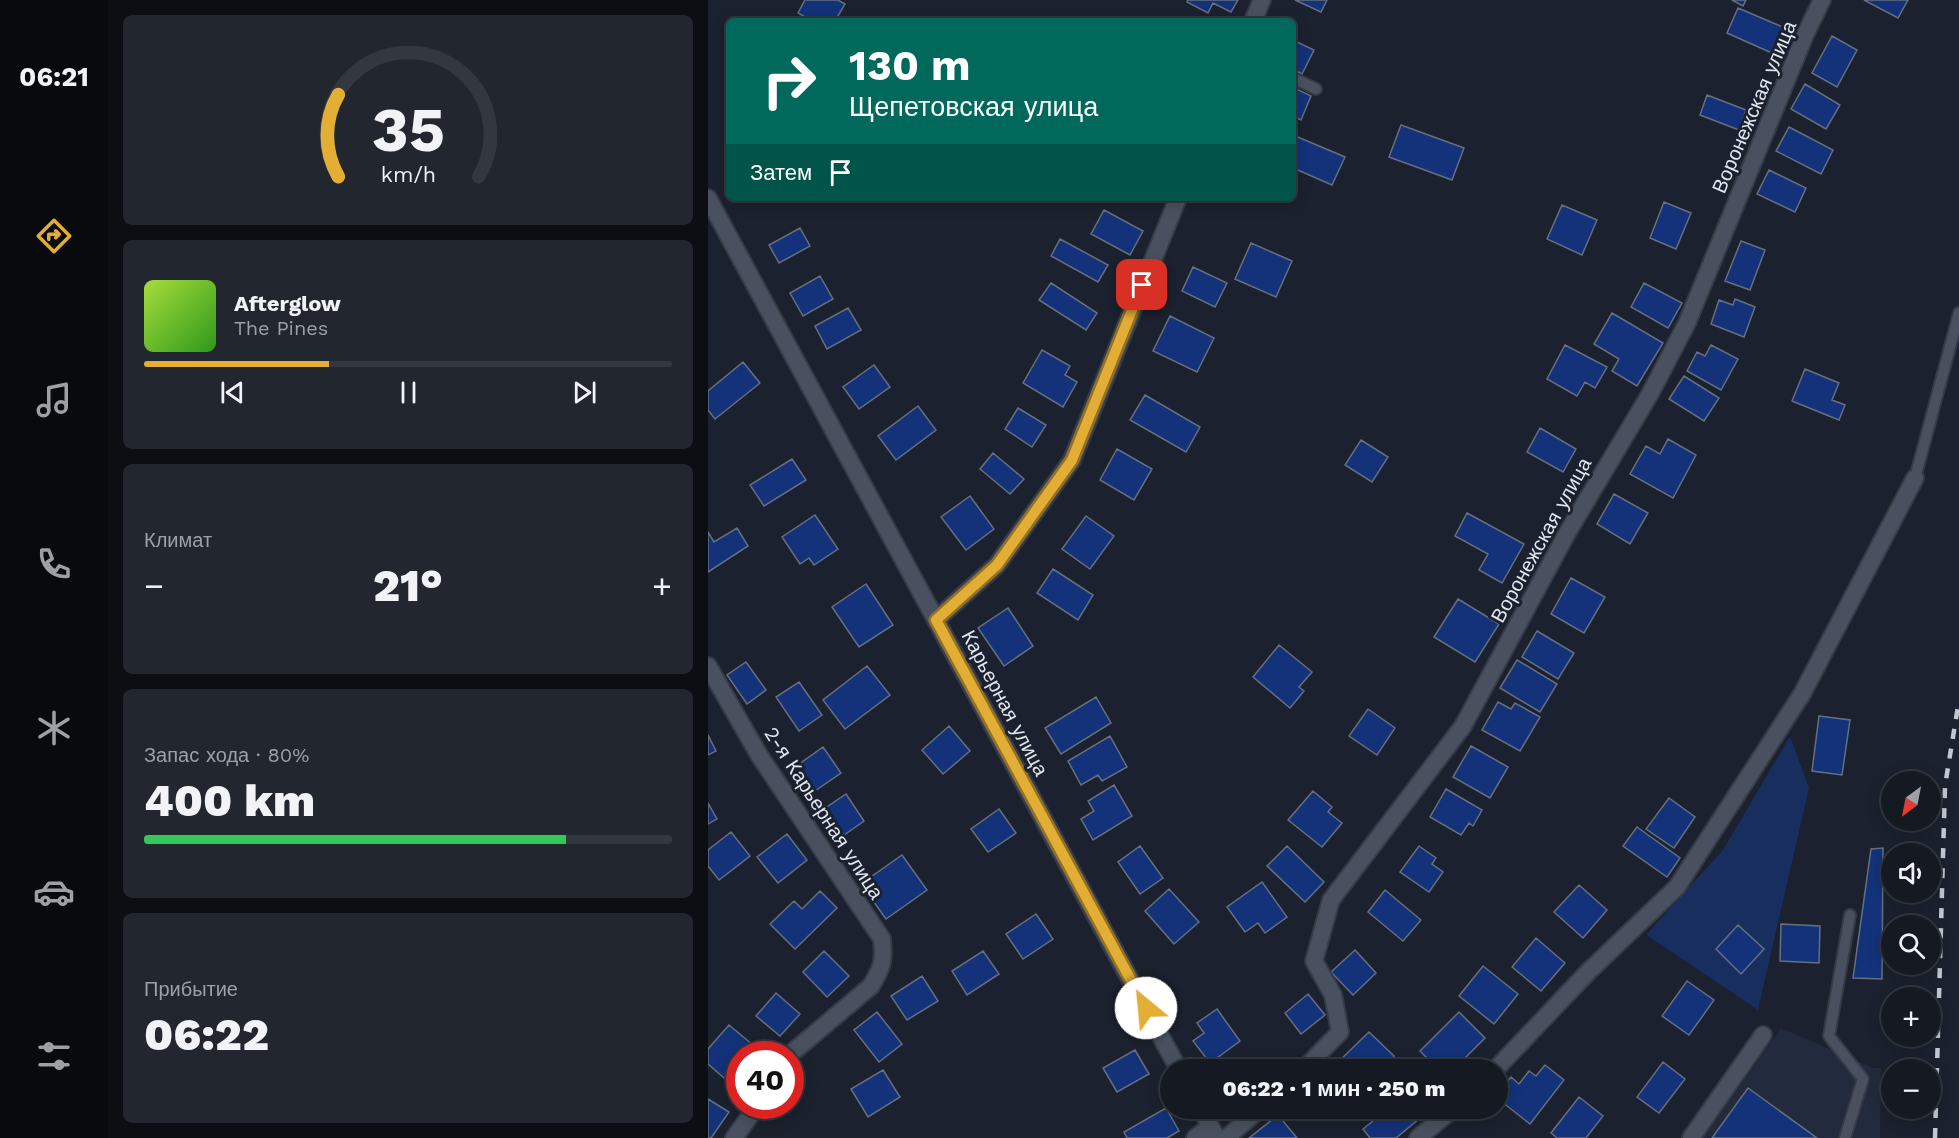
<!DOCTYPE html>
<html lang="ru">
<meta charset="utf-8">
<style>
body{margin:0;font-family:"Work Sans",sans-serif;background:#21262f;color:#f1f3f6;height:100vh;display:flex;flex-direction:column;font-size:22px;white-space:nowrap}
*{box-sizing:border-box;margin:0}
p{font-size:20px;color:#9da0a5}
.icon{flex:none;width:33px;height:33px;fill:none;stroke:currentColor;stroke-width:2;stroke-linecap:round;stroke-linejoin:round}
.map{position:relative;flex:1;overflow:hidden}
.side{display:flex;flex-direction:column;gap:15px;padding:15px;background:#0b0e13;width:600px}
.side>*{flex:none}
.hud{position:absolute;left:18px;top:18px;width:570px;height:183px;border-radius:9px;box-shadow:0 3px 15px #0003,0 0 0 2px #333840;background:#00695c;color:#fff;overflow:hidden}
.needle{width:39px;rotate:212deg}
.fabs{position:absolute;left:1173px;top:771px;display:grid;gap:12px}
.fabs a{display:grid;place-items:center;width:60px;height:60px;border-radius:50%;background:#141922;box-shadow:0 3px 15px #0003,0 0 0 2px #333840;font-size:30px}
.speed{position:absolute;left:18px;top:1041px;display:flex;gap:12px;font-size:30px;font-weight:700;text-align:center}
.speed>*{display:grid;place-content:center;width:78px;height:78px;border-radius:50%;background:#141922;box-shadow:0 3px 15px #0003,0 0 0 2px #333840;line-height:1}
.speed .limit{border:9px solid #d22;background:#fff;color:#111}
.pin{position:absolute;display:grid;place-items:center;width:51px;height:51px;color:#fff;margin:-26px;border-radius:12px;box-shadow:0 3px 9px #0006}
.me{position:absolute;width:66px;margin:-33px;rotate:332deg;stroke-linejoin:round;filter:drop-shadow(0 0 4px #0008)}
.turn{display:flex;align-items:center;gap:21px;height:126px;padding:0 24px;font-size:27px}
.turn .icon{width:78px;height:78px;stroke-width:2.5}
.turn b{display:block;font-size:42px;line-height:51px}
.then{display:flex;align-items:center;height:57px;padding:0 24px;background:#0003;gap:12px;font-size:22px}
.big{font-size:45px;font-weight:800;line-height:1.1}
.side .card{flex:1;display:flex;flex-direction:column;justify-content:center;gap:9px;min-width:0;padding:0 21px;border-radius:9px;background:#21262f}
.side .dial{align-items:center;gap:0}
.dial svg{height:156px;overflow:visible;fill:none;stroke:#333840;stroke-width:7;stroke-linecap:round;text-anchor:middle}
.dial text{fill:#f1f3f6;stroke:none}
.song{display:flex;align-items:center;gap:18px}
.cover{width:72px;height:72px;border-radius:9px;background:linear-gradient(135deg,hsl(80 70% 55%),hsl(110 70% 35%))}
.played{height:6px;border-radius:3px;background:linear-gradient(90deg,#e3ae35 35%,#333840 35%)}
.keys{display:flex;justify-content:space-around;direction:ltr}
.heat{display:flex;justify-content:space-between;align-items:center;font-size:33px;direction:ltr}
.charge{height:9px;border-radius:4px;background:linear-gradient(90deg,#34c759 80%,#333840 0)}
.trip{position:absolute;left:452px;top:1059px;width:348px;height:60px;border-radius:30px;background:#141922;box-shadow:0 3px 15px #0003,0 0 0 2px #333840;font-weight:800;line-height:60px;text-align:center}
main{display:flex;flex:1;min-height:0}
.menu{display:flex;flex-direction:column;width:108px;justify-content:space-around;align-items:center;background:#080a0e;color:#9da0a5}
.menu .icon{width:42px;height:42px}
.menu .on{color:#e3ae35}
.menu b{font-size:27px;color:#f1f3f6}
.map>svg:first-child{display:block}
.built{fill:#222b3d}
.green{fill:#182e5e}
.building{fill:#133279;stroke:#676f7f;stroke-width:1.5}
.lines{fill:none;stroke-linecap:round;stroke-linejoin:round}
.service-casing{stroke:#363b46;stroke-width:14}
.minor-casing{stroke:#363b46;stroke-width:20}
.tertiary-casing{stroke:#363b46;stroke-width:20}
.service{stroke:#495160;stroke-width:10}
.minor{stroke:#495160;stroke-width:16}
.tertiary{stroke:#495160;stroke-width:16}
.rail{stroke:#c3c7d1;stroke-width:4.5;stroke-dasharray:10 10;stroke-linecap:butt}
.route-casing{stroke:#947122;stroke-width:15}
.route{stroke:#e3ae35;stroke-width:10}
.labels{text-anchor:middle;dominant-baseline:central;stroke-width:6;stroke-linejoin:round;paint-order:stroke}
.street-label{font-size:20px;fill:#e2e6ef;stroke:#1b212e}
</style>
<main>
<nav class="menu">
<b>06:21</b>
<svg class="icon on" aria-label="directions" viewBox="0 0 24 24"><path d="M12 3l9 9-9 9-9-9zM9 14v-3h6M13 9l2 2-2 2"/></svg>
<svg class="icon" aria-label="music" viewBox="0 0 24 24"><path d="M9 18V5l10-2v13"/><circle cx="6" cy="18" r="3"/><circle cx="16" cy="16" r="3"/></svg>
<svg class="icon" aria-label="phone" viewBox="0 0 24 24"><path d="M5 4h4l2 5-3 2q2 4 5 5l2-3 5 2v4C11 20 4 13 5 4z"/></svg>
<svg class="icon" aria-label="climate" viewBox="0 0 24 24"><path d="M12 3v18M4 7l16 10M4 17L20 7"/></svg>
<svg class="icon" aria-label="car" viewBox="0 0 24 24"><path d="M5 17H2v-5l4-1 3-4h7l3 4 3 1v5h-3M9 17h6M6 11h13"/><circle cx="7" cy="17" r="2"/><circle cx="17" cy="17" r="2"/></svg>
<svg class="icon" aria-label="filters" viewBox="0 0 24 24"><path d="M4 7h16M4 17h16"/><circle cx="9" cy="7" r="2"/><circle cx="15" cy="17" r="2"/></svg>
</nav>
<section class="side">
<div class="card dial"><svg viewBox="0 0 100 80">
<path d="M14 69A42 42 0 1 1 86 69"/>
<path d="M14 69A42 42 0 0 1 14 27" stroke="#e3ae35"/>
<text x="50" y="56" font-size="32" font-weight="700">35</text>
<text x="50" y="72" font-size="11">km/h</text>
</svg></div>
<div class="card">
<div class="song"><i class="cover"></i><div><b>Afterglow</b><p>The Pines</p></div></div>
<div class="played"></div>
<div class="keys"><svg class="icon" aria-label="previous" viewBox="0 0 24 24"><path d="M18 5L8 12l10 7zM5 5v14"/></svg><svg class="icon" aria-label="pause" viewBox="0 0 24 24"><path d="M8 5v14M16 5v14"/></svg><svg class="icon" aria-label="next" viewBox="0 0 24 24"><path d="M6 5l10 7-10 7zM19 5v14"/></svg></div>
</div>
<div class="card"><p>Климат</p>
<div class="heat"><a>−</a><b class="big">21°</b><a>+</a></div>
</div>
<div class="card"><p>Запас хода · 80%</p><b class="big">400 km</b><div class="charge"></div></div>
<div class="card"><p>Прибытие</p><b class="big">06:22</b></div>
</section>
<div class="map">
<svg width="1251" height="1138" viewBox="0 0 1251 1138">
<rect width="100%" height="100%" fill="#1b212e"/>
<!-- built -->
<path class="built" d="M1073 1028 1165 1068H1173L1172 1138H995Z"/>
<!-- green -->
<path class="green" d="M1082 736 1101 788 1050 1010 938 935 1015 850Z"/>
<!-- building -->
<path class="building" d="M97 0H130L137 4 127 21H104L90 13Z
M480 0H530L523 12 505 3 500 13 479 2Z
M587 0H619L613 12Z
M1024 0H1038L1035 6Z
M1156 0H1200L1190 18Z
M1030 8 1084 31 1073 57 1019 33Z
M1124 36 1149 50 1129 87 1104 73Z
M585 40 606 50 594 74 585 69Z
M585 80 589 81 586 88 603 96 593 120 585 116Z
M1097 84 1132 105 1118 129 1083 109Z
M999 95 1038 110 1031 130 992 115Z
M693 125 756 148 744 180 681 157Z
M1081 127 1125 150 1113 174 1068 151Z
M585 135 637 157 624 185 585 168Z
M1061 170 1098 188 1087 212 1049 194Z
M956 202 983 213 968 249 942 238Z
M854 205 889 220 874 255 839 239Z
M396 210 435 231 422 255 383 234Z
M92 228 102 246 71 263 61 245Z
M352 239 400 265 390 282 343 256Z
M1033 241 1057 250 1042 290 1017 281Z
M543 243 584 261 568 297 527 279Z
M485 267 519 283 507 307 474 291Z
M112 276 125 299 95 316 82 293Z
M343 283 389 313 378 330 331 300Z
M936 283 974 303 960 328 923 307Z
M1027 299 1047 307 1036 337 1003 324 1011 300 1025 305Z
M140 308 153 330 119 349 107 326Z
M904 313 955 343 929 386 904 371 911 359 886 344Z
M462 316 506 338 489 372 445 351Z
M857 345 899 367 887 388 877 382 869 396 839 379Z
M1003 345 1030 359 1013 390 979 371 989 352 997 356Z
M334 350 362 366 357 375 369 382 355 407 315 383Z
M35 362 52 383 7 419 0 410V391Z
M166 365 182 387 151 409 135 387Z
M1097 369 1131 383 1124 400 1137 405 1131 420 1084 401Z
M976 376 1011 398 996 421 961 399Z
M437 395 492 427 478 452 422 420Z
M210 406 228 430 188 460 170 436Z
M310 408 338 425 324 447 297 429Z
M832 428 868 449 855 472 819 452Z
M960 439 988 455 965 498 922 474 938 446 952 454Z
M653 440 680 457 664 482 637 465Z
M409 449 444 469 426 500 392 480Z
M285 453 316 479 302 494 272 469Z
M84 459 98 480 56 506 42 485Z
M906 494 940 513 922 544 889 524Z
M262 496 286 529 258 550 233 517Z
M759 513 816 544 794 583 771 570 780 554 747 536Z
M107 515 130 549 106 565 101 558 92 564 74 537Z
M378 516 406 536 382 569 354 549Z
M29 528 40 546 0 572V532L6 542Z
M345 569 385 595 370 620 329 593Z
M863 578 897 597 876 633 843 614Z
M158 584 185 625 151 647 124 607Z
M750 599 791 624 767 662 726 637Z
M300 608 325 646 296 666 270 628Z
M829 631 866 653 850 679 814 657Z
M571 645 604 672 591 687 596 691 582 708 545 677Z
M809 660 849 684 832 712 792 688Z
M38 662 58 690 39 704 19 675Z
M159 666 182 695 137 729 115 700Z
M91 682 114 715 91 731 68 697Z
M388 697 403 723 353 754 337 728Z
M790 702 803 709 807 703 832 717 812 751 774 730Z
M660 709 687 728 669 755 641 736Z
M1111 716 1142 720 1134 775 1104 771Z
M241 726 262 751 235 774 214 750Z
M0 735 8 751 0 755Z
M402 736 419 767 394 781 390 775 373 785 360 761Z
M763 746 800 767 782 798 745 777Z
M115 747 133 773 98 797 80 772Z
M406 785 424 816 385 840 373 819 386 811 380 801Z
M738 789 774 810 765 826 761 823 753 835 722 817Z
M605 791 624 807 620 812 634 823 614 847 580 820Z
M138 794 156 821 129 840 110 813Z
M961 798 987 817 966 848 938 829Z
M0 803 9 819 0 824Z
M291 809 308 833 280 852 263 829Z
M929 827 972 858 959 877 915 846Z
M23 832 42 856 11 880 0 866V850Z
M79 834 99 860 70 883 49 857Z
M432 846 455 878 432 894 410 862Z
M579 846 616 882 597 902 559 866Z
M711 846 728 858 724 864 735 872 721 892 692 872Z
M1175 848 1174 979 1145 978 1163 849Z
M194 855 219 890 178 919 153 884Z
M554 882 579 917 557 933 550 923 537 932 519 907Z
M871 885 899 910 875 938 846 912Z
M461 889 491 922 466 944 437 911Z
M677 890 713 920 695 941 660 912Z
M112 891 129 908 87 949 62 924 86 901 94 909Z
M328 914 345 939 315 959 298 934Z
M1073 924 1112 926 1111 963 1072 961Z
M1030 925 1056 949 1033 974 1008 949Z
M828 938 857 963 833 991 804 967Z
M647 950 668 973 645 995 623 972Z
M116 951 141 976 119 997 95 972Z
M275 951 291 974 259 995 244 971Z
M775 966 810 994 786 1024 751 996Z
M214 976 230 1001 199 1020 183 996Z
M979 981 1006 1000 981 1035 954 1016Z
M68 993 92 1014 72 1036 48 1016Z
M600 994 617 1015 593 1034 577 1013Z
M509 1009 532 1041 502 1063 485 1041 496 1033 489 1023Z
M169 1012 194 1044 171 1062 146 1030Z
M751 1012 777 1038 745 1070H731L712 1051Z
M21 1025 45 1045 36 1054H32V1060L16 1078 0 1064V1049Z
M661 1032 686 1056 673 1070H634L628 1064Z
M427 1050 441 1074 409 1092 395 1068Z
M955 1062 977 1079 951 1113 929 1097Z
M537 1063 541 1070H527Z
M837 1065 856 1080 822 1124 789 1098V1094L803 1077 811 1084 821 1071 828 1076Z
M175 1070 192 1097 160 1117 143 1089Z
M1040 1088 1109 1138H1004Z
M871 1097 895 1116 878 1138H849L843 1133Z
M0 1099 21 1112 3 1138H0Z
M458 1108 471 1131 459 1138H419L416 1132Z
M681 1108H711L717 1114 688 1138H662L655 1129Z
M570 1115 589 1138H541Z"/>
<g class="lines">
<defs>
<path id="service" d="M585 78 608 89
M1207 478 1251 313
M1137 1138 1155 1079 1121 1036 1142 915"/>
<path id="minor" d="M545 21 554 0
M228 620 289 565 364 460 470 198
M0 666 51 755 174 939C176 961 175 966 163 986L86 1051 82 1056
M595 1070 632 1032 625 995 606 961 623 900 755 726 858 535 942 394 979 323 1097 35 1114 0
M787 1070 880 972 969 887 1094 694 1207 478
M26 1138 49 1106
M487 1138 502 1126
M518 1138 553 1108
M710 1138 746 1108
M983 1138 1055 1035"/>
<path id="tertiary" d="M0 198 471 1070
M492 1108 509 1138"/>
</defs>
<!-- service casing -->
<use href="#service" class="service-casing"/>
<!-- minor casing -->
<use href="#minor" class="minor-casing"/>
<!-- tertiary casing -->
<use href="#tertiary" class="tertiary-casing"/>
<!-- service -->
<use href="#service" class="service"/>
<!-- minor -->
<use href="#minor" class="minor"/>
<!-- tertiary -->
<use href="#tertiary" class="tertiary"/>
<!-- rail -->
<path class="rail" d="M1227 1138 1237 786 1251 700"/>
</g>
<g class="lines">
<defs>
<path id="route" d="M434 285 364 460 289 565 228 620 438 1008"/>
</defs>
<!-- route casing -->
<use href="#route" class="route-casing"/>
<!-- route -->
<use href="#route" class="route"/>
</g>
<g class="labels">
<!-- street labels -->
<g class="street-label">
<text transform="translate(1046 107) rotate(-67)">Воронежская улица</text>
<text transform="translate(833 540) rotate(-61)">Воронежская улица</text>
<text transform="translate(297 703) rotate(62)">Карьерная улица</text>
<text transform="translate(116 813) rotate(57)">2-я Карьерная улица</text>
</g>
</g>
</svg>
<div class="fabs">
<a><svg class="needle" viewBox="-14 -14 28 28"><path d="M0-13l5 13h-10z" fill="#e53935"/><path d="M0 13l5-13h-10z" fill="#9da0a5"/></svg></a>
<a><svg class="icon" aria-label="sound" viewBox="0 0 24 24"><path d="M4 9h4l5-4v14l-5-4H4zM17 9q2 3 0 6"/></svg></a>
<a><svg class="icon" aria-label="search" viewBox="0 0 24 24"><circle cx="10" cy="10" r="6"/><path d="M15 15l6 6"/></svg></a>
<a>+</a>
<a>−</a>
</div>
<div class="speed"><div class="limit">40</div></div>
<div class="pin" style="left:434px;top:285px;background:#d93025"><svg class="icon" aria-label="arrive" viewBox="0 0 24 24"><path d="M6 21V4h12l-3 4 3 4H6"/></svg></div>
<svg class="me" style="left:438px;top:1008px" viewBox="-20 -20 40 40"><circle r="19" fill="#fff"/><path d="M0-13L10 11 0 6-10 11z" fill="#e3ae35"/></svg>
<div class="trip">06:22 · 1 мин · 250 m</div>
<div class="hud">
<div class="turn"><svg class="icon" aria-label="right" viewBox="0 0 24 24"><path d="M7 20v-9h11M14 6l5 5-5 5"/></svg><div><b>130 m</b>Щепетовская улица</div></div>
<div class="then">Затем<svg class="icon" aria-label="arrive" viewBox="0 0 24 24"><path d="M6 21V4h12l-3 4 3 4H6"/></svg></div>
</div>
</div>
</main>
